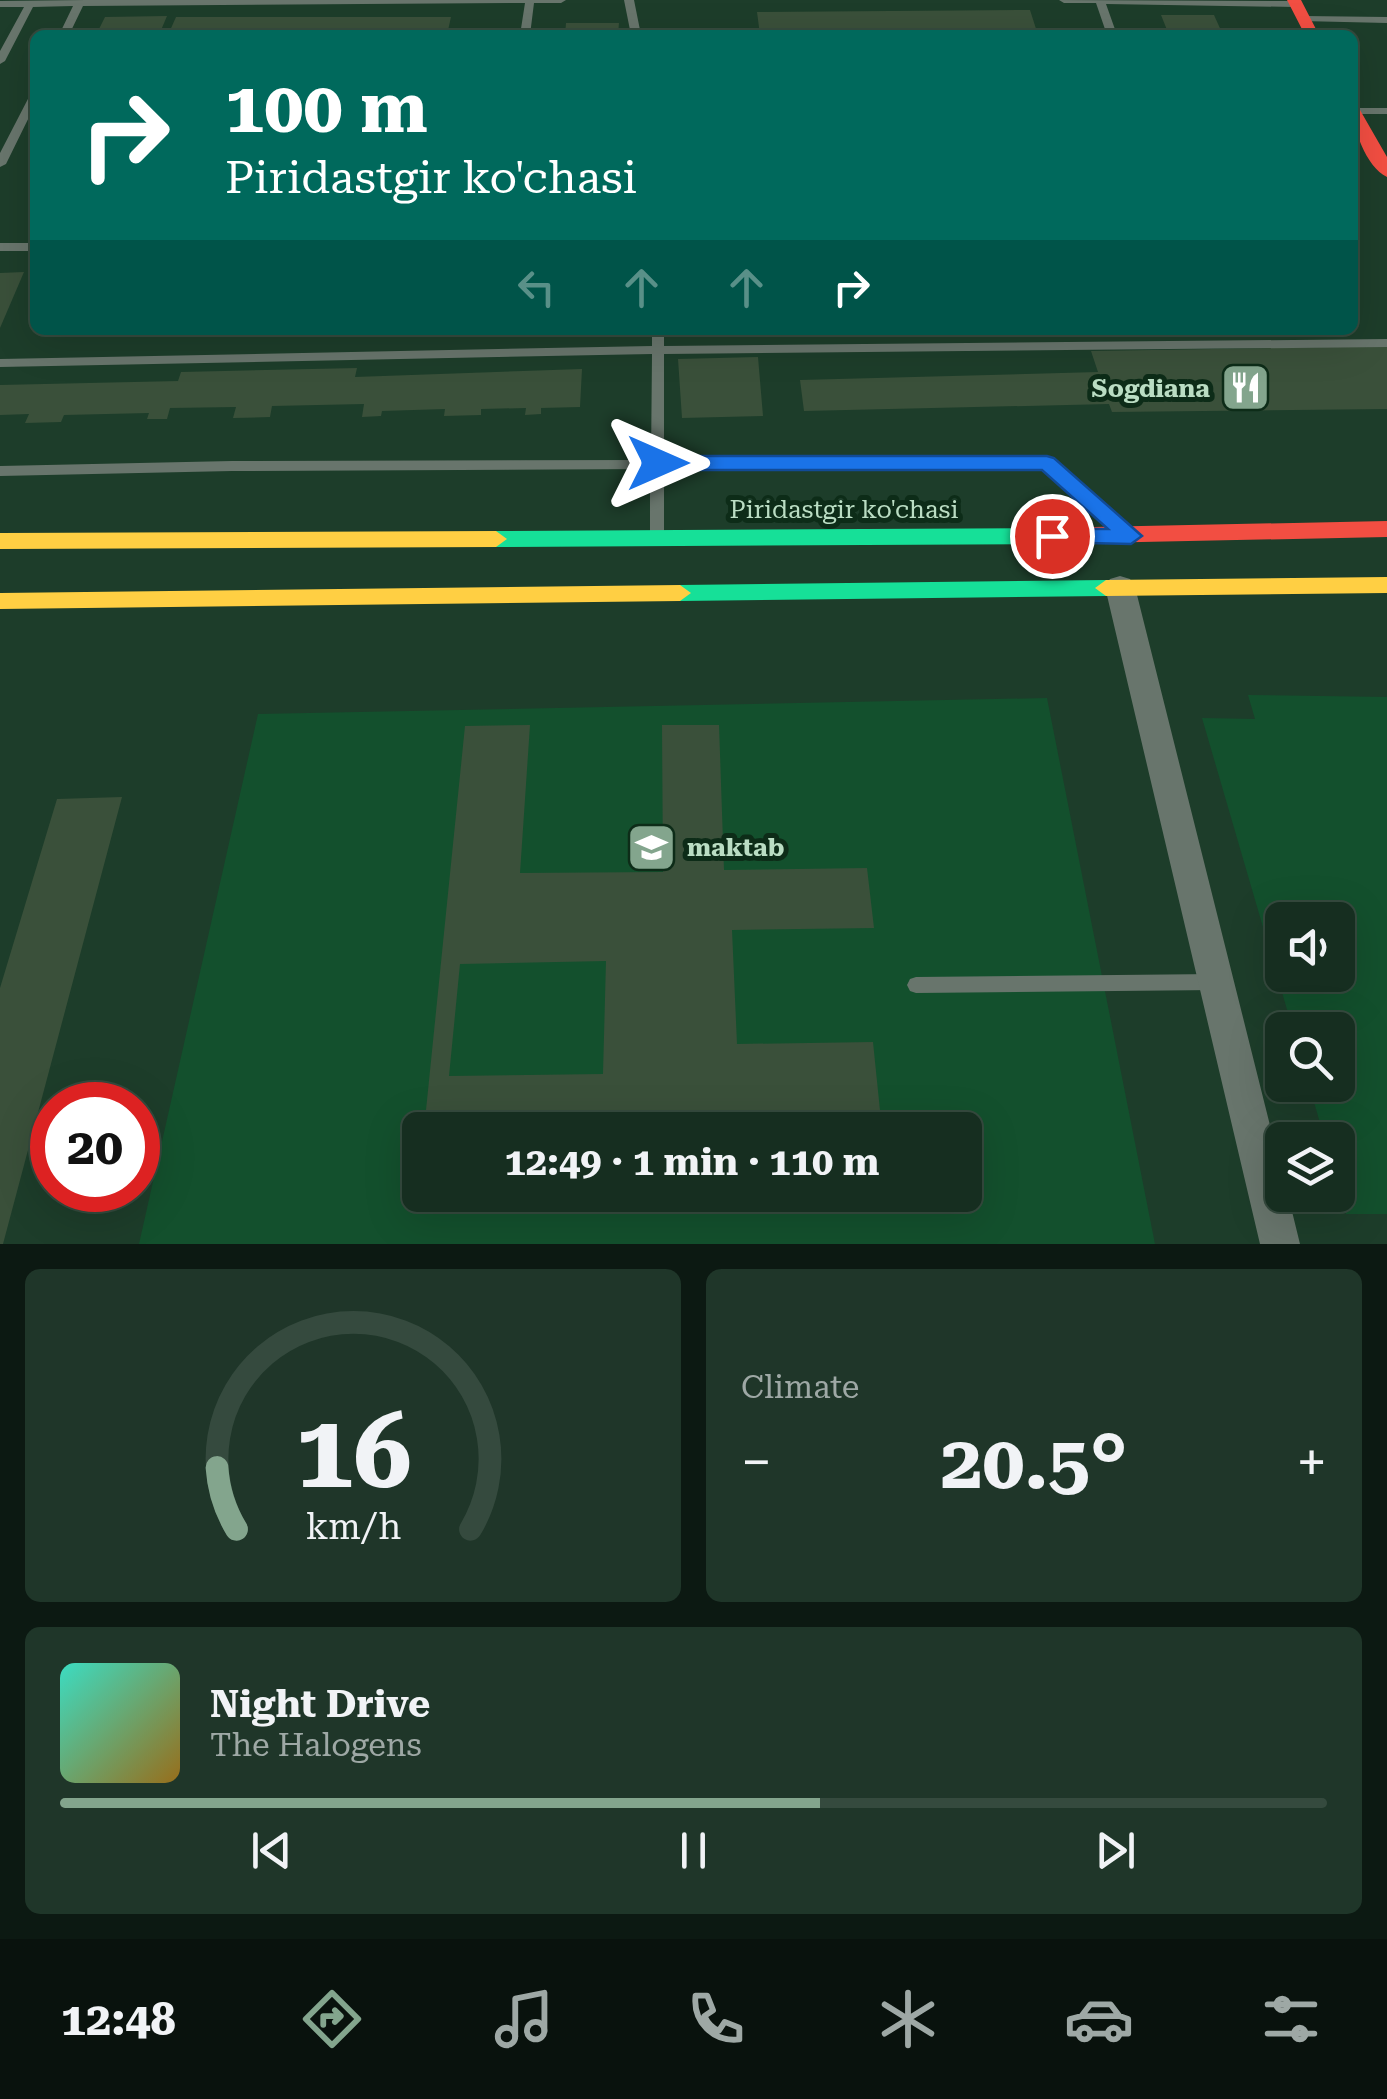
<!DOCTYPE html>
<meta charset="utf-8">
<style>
body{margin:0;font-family:"Roboto Serif",serif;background:#1f3629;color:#f1f3f6;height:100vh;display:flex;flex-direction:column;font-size:38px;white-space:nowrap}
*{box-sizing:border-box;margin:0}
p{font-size:32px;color:#9ea8a5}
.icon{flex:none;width:55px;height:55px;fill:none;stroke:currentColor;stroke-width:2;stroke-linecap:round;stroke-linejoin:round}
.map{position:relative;height:1244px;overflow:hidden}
.sheet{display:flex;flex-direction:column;gap:25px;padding:25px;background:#0c1912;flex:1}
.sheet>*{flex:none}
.hud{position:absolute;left:30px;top:30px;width:1328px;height:305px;border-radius:15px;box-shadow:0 10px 40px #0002,0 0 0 2px #354a3e;background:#00695c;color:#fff;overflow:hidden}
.fabs{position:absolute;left:1265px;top:902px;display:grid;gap:20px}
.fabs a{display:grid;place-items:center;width:90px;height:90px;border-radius:15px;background:#162e20;box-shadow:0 10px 40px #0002,0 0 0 2px #354a3e;font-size:50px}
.speed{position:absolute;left:30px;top:1082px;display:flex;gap:20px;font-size:50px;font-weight:700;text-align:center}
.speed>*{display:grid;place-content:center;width:130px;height:130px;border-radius:50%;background:#162e20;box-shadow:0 10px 40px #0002,0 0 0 2px #354a3e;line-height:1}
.speed .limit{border:15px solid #d22;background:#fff;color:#111}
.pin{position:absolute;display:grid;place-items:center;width:85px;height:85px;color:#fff;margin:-42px;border:5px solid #fff;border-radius:50%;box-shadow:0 2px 10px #0007}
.me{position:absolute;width:110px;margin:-55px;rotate:90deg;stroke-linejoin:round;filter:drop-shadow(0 0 8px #0008)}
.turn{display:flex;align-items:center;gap:35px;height:210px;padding:0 30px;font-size:45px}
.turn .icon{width:130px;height:130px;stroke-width:2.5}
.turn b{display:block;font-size:70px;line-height:85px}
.lanes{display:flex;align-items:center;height:95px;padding:0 30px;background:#0003;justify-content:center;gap:50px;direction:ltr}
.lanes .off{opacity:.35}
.big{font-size:75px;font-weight:700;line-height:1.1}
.sheet .tile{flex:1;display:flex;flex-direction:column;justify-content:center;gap:15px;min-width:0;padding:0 35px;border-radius:15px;background:#1f3629}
.sheet .dial{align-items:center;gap:0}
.dial svg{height:260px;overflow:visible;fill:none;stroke:#354a3e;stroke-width:7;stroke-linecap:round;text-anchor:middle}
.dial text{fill:#f1f3f6;stroke:none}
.song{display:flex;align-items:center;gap:30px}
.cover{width:120px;height:120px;border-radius:15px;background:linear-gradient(135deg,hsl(170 70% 55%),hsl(40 70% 35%))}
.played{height:10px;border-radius:5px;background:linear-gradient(90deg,#83a58d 60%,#354a3e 60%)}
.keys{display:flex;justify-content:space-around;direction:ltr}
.heat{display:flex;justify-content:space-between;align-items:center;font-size:55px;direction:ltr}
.sheet .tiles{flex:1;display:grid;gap:25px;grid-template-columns:1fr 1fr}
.tile:last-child{grid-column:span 2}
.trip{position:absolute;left:402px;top:1112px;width:580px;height:100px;border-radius:15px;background:#162e20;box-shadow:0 10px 40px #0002,0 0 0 2px #354a3e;font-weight:700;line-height:100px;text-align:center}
.tab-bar{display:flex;height:160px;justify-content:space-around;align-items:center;background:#09120d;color:#9ea8a5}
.tab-bar .icon{width:70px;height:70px}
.tab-bar .active{color:#83a58d}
.tab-bar b{font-size:45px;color:#f1f3f6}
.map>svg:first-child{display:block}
.built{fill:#13502d;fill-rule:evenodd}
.building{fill:#3a503a;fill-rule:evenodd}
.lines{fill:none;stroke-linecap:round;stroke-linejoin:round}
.lane{fill:#68756c;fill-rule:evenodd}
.street{fill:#68756c;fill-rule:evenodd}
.fast{fill:#16e098;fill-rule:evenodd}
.slow{fill:#ffcf43;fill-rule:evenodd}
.jam{fill:#f24e42;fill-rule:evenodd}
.route{fill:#1a73e8;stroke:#114b97;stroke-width:2.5}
.labels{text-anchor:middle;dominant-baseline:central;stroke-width:10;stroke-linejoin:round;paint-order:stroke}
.poi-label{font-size:25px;font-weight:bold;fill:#baddc3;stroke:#0d2c18;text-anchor:end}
.street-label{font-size:25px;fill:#baddc3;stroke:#0d2c18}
</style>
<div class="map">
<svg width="1387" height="1244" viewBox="0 0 1387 1244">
<rect width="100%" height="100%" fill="#1d3d2a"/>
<!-- built -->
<path class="built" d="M1248 695 1387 697V1214H1346L1338 1184V1140H1325L1309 1085H1338V1030H1293L1202 718 1255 719ZM1282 920H1338V975H1282Z
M1047 698 1155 1244H139L258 714ZM420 1130H965V1195H420Z"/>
<!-- building -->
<path class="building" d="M1030 10 1038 35H760L757 12Z
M1161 15H1214L1223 35H1169Z
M167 16 159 35H96L105 17Z
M176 17H451L447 35H168Z
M566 23H619L618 35H565Z
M24 272 0 328V273Z
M1387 346V409L1112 412 1109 404 804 411 800 380 1098 372 1091 351Z
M758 357 763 416 682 418 678 359Z
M357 368 355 377 582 369 580 407 541 408V414L525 415 526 408 481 409V415L444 416 445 409 382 411 381 416 362 417 364 404 272 406 270 417 233 418 236 407 170 408 167 419H147L149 413 64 415 61 422 25 423 29 414 0 415V385L178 381 181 372Z
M530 725 520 873 663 872 662 725H719L724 870 867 868 874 928 732 930 737 1044 873 1042 882 1130H424L465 726ZM606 961 603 1074 449 1076 460 964Z
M122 797 3 1244H0V988L57 799Z"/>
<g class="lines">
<!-- lane -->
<path class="lane" d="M86 0H566L561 3H534L530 35H520L525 3 83 6 69 35H59L73 6 33 7 5 61 0 64V51L24 7H0V1Z
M624 0H634L641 35H631Z
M1059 0 1295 1 1300 4 1295 7 1106 4 1117 35H1107L1096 3H1064Z
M1304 16 1387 17V23L1301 21V17Z
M35 92V105L6 164 0 167V153L30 95Z
M1352 108H1387V114H1353Z
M0 243H35V251H0Z
M652 330H664V346L1387 339V347L664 354V460L1047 458 1052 460 1129 527 1131 531 1129 535H1119L1044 468 664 469V536L657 541 650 536V469L232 471 0 476V466L232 461 651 460 652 354 0 367V359L652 346Z
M1216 974 1222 976 1225 982 1222 988 1216 990 916 993 910 991 907 985 910 979 916 977Z"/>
<!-- street -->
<path class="street" d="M1120 576 1130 579 1135 587 1282 1173V1195H1288L1300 1244H1260L1105 587 1110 579Z"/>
<!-- fast -->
<path class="fast" d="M1046 528 1057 536 1046 544 496 547 485 539 496 531Z
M1106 580 1117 588 1106 596 680 601 669 593 680 585Z"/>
<!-- slow -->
<path class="slow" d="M496 531 507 539 496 547 0 549V533Z
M1387 577V593L1106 596 1095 588 1106 580Z
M680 585 691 593 680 601 0 609V593Z"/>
<!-- jam -->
<path class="jam" d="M1287 0H1301L1319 35H1305Z
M1352 105 1360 110 1387 157V177C1366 167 1352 127 1352 105Z
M1387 521V537L1046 544 1035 536 1046 528Z"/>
</g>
<!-- route -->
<path class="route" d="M658 456H1047L1054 458 1142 536 1131 544 1045 542 1041 536 1045 531 1052 529H1108L1042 470H658L648 463Z"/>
<!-- icons -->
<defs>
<symbol id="restaurant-square" viewBox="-11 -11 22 22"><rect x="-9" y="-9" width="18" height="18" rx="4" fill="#83a58d" stroke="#0d2c18"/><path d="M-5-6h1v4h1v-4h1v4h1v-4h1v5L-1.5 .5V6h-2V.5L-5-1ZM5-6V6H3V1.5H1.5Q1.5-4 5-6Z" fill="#fff"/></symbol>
<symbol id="school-square" viewBox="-11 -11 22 22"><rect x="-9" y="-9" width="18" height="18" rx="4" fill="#83a58d" stroke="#0d2c18"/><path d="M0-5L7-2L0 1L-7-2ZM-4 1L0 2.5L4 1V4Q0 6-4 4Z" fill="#fff"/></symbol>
</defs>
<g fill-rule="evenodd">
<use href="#restaurant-square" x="1218" y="360" width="55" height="55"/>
<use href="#school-square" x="624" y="820" width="55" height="55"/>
</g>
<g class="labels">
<!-- poi labels -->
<g class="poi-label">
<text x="1210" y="388">Sogdiana</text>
<text x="687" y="847" text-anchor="start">maktab</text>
</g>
<!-- street labels -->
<g class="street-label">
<text x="844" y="509">Piridastgir ko'chasi</text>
</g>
</g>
</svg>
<div class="fabs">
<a><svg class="icon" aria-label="sound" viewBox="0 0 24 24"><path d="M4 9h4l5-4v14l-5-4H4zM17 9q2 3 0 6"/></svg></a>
<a><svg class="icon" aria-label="search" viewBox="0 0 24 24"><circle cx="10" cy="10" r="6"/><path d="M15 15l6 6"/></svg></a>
<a><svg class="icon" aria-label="layers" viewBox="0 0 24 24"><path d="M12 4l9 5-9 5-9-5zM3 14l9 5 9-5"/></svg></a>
</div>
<div class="speed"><div class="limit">20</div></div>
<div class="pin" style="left:1052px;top:536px;background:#d93025"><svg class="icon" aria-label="arrive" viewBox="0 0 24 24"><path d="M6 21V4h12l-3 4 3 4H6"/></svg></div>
<svg class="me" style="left:658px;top:463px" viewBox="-20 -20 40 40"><path d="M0-17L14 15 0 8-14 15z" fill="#1a73e8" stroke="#fff" stroke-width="4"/></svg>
<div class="trip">12:49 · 1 min · 110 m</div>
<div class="hud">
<div class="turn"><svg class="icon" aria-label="right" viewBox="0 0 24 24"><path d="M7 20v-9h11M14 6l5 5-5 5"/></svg><div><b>100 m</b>Piridastgir ko'chasi</div></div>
<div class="lanes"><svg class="icon off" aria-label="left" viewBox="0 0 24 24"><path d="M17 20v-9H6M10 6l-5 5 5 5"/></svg><svg class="icon off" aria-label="ahead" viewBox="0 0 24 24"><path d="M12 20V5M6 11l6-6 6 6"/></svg><svg class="icon off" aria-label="ahead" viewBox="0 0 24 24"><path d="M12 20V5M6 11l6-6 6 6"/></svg><svg class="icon" aria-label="right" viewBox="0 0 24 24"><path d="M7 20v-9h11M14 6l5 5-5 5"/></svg></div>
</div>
</div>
<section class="sheet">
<div class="tiles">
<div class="tile dial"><svg viewBox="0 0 100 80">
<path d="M14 69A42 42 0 1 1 86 69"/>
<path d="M14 69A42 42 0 0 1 8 50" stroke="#83a58d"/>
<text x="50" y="56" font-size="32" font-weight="700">16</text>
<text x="50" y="72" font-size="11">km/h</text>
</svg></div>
<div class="tile"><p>Climate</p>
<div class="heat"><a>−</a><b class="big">20.5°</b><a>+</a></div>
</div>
<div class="tile">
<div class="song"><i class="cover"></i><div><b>Night Drive</b><p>The Halogens</p></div></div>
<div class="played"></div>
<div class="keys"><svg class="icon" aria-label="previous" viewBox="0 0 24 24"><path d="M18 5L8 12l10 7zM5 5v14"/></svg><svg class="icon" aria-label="pause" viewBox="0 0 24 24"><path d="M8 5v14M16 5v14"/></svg><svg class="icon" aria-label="next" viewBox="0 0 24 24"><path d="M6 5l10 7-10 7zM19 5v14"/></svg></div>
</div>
</div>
</section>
<nav class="tab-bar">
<b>12:48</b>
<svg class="icon active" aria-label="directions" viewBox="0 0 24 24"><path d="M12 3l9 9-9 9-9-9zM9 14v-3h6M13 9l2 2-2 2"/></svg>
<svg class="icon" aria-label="music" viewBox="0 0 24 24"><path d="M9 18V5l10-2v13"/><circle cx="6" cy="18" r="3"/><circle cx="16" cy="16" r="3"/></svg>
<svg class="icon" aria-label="phone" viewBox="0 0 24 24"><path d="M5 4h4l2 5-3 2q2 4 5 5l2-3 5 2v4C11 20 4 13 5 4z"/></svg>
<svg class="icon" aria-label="climate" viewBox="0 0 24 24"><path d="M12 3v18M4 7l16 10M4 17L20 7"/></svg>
<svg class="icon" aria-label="car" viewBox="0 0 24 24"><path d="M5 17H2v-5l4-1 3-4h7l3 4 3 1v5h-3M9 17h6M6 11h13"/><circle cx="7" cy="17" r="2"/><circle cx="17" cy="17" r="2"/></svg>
<svg class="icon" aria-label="filters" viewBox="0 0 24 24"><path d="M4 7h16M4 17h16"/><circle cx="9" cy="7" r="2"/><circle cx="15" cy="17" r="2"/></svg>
</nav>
